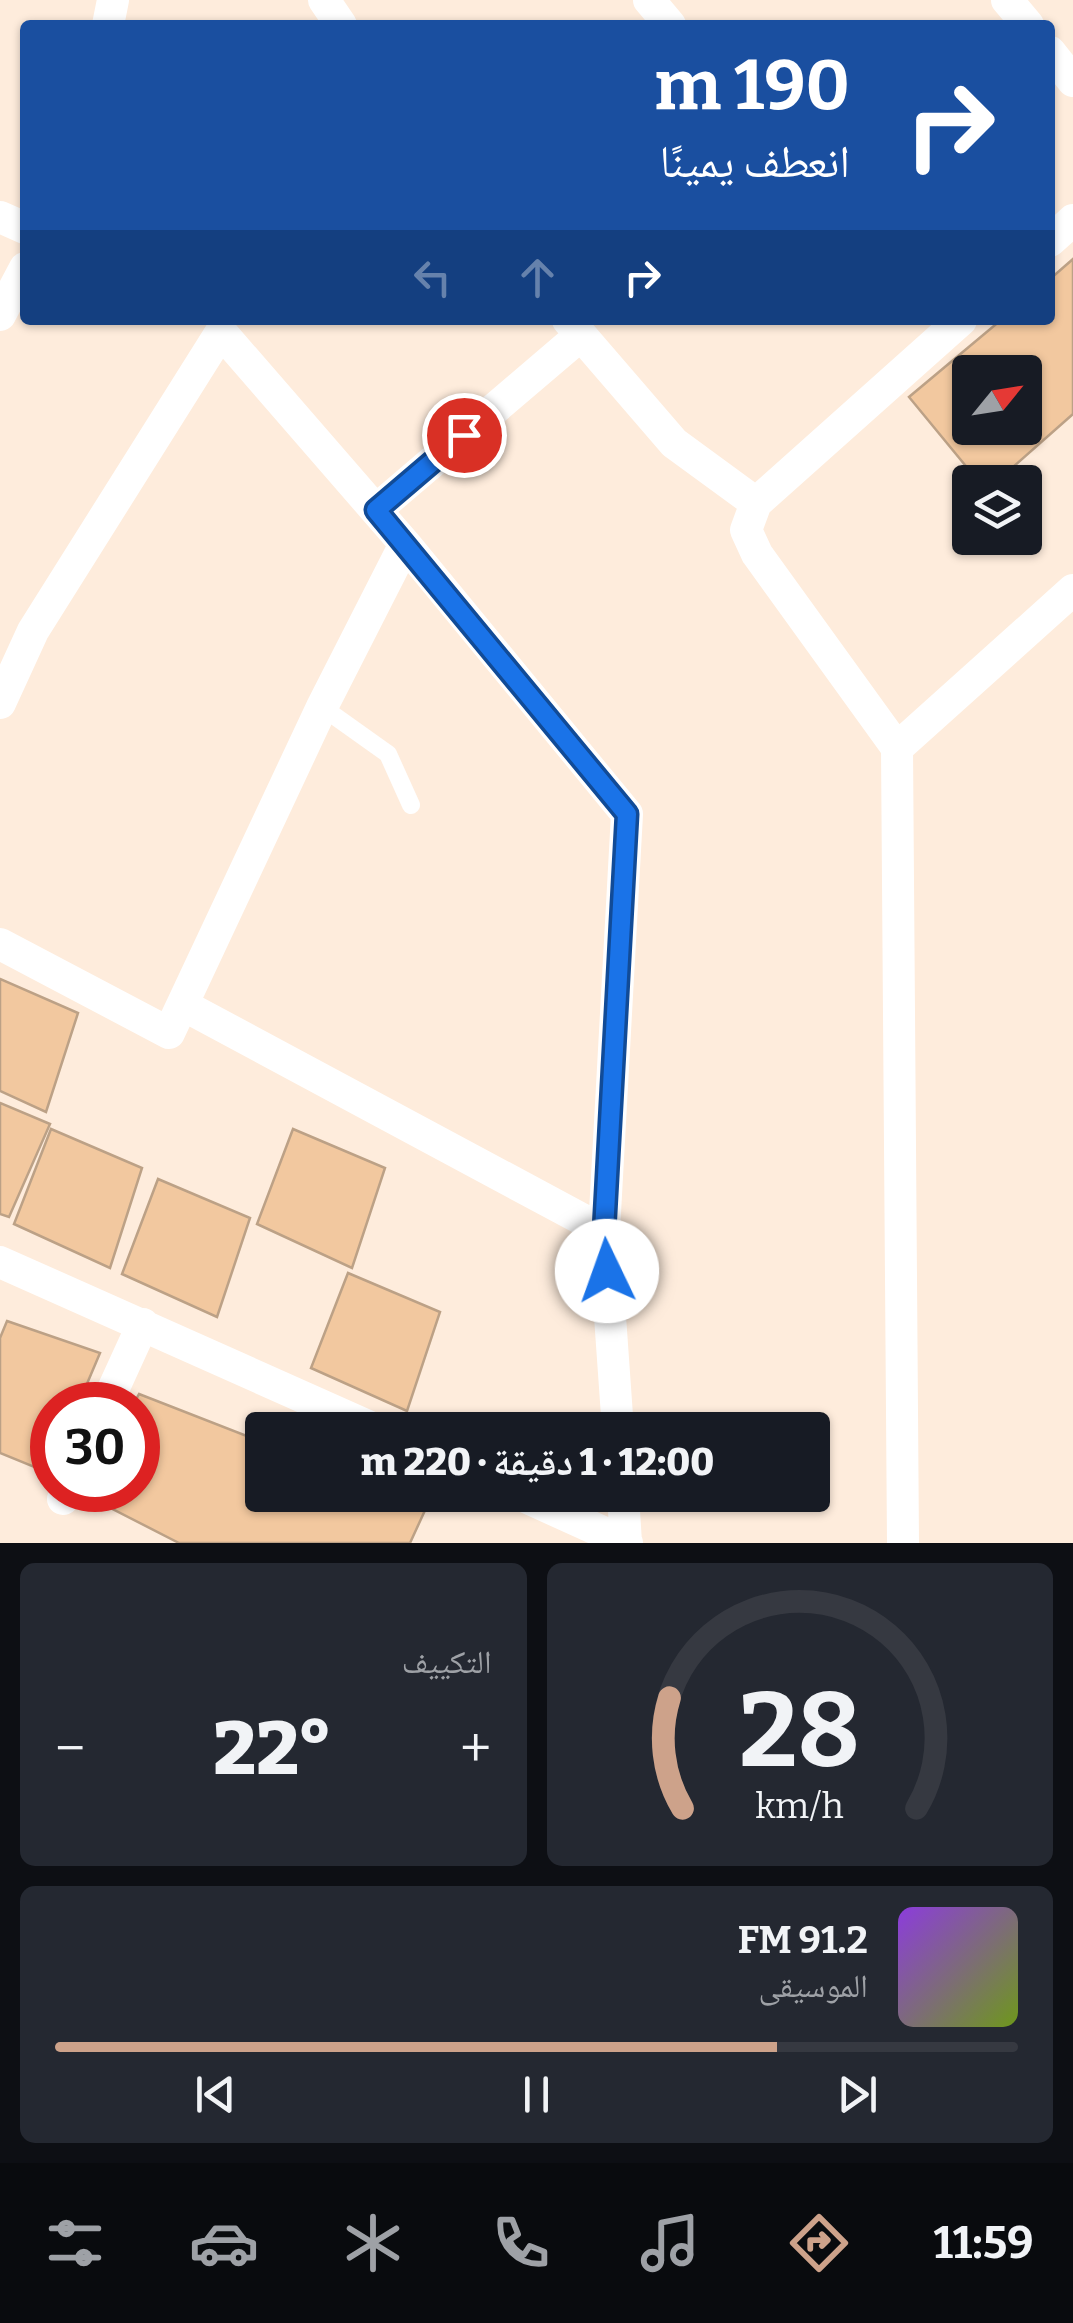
<!DOCTYPE html>
<html lang="ar">
<meta charset="utf-8">
<style>
body{margin:0;font-family:Bitter,"Noto Naskh Arabic",serif;background:#242831;color:#f1f3f6;direction:rtl;height:100vh;display:flex;flex-direction:column;font-size:38px;white-space:nowrap}
*{box-sizing:border-box;margin:0}
p{font-size:32px;color:#9ea1a6}
.icon{flex:none;width:55px;height:55px;fill:none;stroke:currentColor;stroke-width:2;stroke-linecap:round;stroke-linejoin:round}
.map{position:relative;height:1543px;overflow:hidden;direction:ltr}
.sheet{display:flex;flex-direction:column;gap:20px;padding:20px;background:#0d0f14;flex:1}
.sheet>*{flex:none}
.top-card{position:absolute;left:20px;top:20px;width:1035px;height:305px;border-radius:10px;box-shadow:0 2px 8px #0004;direction:rtl;background:#1a4fa0;color:#fff;overflow:hidden}
.needle{width:65px;rotate:60deg}
.controls{position:absolute;left:952px;top:355px;display:grid;gap:20px}
.controls a{display:grid;place-items:center;width:90px;height:90px;border-radius:10px;background:#171b24;box-shadow:0 2px 8px #0004;font-size:50px}
.speed{position:absolute;left:30px;top:1382px;display:flex;gap:20px;font-size:50px;font-weight:700;text-align:center}
.speed>*{display:grid;place-content:center;width:130px;height:130px;border-radius:50%;background:#171b24;box-shadow:0 2px 8px #0004;line-height:1}
.speed .limit{border:15px solid #d22;background:#fff;color:#111}
.pin{position:absolute;display:grid;place-items:center;width:85px;height:85px;color:#fff;margin:-42px;border:5px solid #fff;border-radius:50%;box-shadow:0 2px 10px #0007}
.me{position:absolute;width:110px;margin:-55px;rotate:357deg;stroke-linejoin:round;filter:drop-shadow(0 0 8px #0008)}
.turn{display:flex;align-items:center;gap:35px;height:210px;padding:0 40px;font-size:45px}
.turn .icon{width:130px;height:130px;stroke-width:2.5}
.turn b{display:block;font-size:70px;line-height:85px}
.lanes{display:flex;align-items:center;height:95px;padding:0 40px;background:#0003;justify-content:center;gap:50px;direction:ltr}
.lanes .off{opacity:.35}
.big{font-size:75px;font-weight:800;line-height:1.1}
.sheet .widget{flex:1;display:flex;flex-direction:column;justify-content:center;gap:15px;min-width:0;padding:0 35px;border-radius:15px;background:#242831}
.sheet .dial{align-items:center;gap:0}
.dial svg{height:260px;overflow:visible;fill:none;stroke:#363941;stroke-width:7;stroke-linecap:round;text-anchor:middle}
.dial text{fill:#f1f3f6;stroke:none}
.song{display:flex;align-items:center;gap:30px}
.cover{width:120px;height:120px;border-radius:15px;background:linear-gradient(135deg,hsl(270 70% 55%),hsl(80 70% 35%))}
.played{height:10px;border-radius:5px;background:linear-gradient(90deg,#cda28a 75%,#363941 75%)}
.keys{display:flex;justify-content:space-around;direction:ltr}
.heat{display:flex;justify-content:space-between;align-items:center;font-size:55px;direction:ltr}
.sheet .tiles{flex:1;display:grid;gap:20px;grid-template-columns:1fr 1fr}
.widget:last-child{grid-column:span 2}
.trip{position:absolute;left:245px;top:1412px;width:585px;height:100px;border-radius:10px;background:#171b24;box-shadow:0 2px 8px #0004;font-weight:800;line-height:100px;text-align:center;direction:rtl}
.dock{display:flex;height:160px;justify-content:space-around;align-items:center;background:#090b0e;color:#9ea1a6}
.dock .icon{width:70px;height:70px}
.dock .selected{color:#cda28a}
.dock b{font-size:45px;color:#f1f3f6}
.map>svg:first-child{display:block}
.building{fill:#f2c89f;stroke:#bca186;stroke-width:2.5;fill-rule:evenodd}
.lines{fill:none;stroke-linecap:round;stroke-linejoin:round}
.lane{stroke:#fff;stroke-width:18}
.street{stroke:#fff;stroke-width:32}
.route-casing{stroke:#114b97;stroke-width:25}
.route{stroke:#1a73e8;stroke-width:18}
</style>
<div class="map">
<svg width="1073" height="1543" viewBox="0 0 1073 1543">
<rect width="100%" height="100%" fill="#feecdc"/>
<!-- building -->
<path class="building" d="M1073 259V414L996 482H979L909 397 1001 320H1050V279ZM970 372H1025V428H970Z
M0 979 78 1013 46 1112 0 1091Z
M0 1103 50 1124 9 1217 0 1214Z
M51 1129 142 1168 110 1268 14 1224Z
M293 1129 385 1168 352 1268 257 1224Z
M158 1179 250 1218 217 1317 122 1274Z
M348 1273 440 1312 407 1411 311 1368Z
M7 1321 100 1353 78 1405H52L49 1473 0 1453V1338Z
M139 1394 262 1442V1495H399L427 1506 410 1543H179L87 1496 90 1490H138V1405H133Z"/>
<g class="lines">
<!-- lane -->
<path class="lane" d="M322 707 388 754 411 805"/>
<!-- street -->
<path class="street" d="M324 0 341 25
M649 0 670 25
M1007 0 1028 25
M108 25 113 0
M1050 52 1073 81
M0 217 25 228
M1050 241 1073 220
M0 315 25 268
M568 320 674 443 756 503
M376 510 581 335
M0 703 33 631 221 332 405 544 627 814 604 1231 618 1430
M897 748 757 554 746 530 756 503 961 320
M0 944 169 1033 322 707 405 544
M183 1005 604 1231
M0 1262 377 1430
M106 1405 143 1324
M521 1495 627 1543
M623 1495 626 1543
M63 1499 67 1490
M903 1543 897 748 1073 590"/>
</g>
<g class="lines">
<defs>
<path id="route" d="M464 435 376 510 627 814 604 1231 607 1271"/>
</defs>
<!-- route casing -->
<use href="#route" class="route-casing"/>
<!-- route -->
<use href="#route" class="route"/>
</g>
</svg>
<div class="controls">
<a><svg class="needle" viewBox="-14 -14 28 28"><path d="M0-13l5 13h-10z" fill="#e53935"/><path d="M0 13l5-13h-10z" fill="#9ea1a6"/></svg></a>
<a><svg class="icon" aria-label="layers" viewBox="0 0 24 24"><path d="M12 4l9 5-9 5-9-5zM3 14l9 5 9-5"/></svg></a>
</div>
<div class="speed"><div class="limit">30</div></div>
<div class="pin" style="left:464px;top:435px;background:#d93025"><svg class="icon" aria-label="arrive" viewBox="0 0 24 24"><path d="M6 21V4h12l-3 4 3 4H6"/></svg></div>
<svg class="me" style="left:607px;top:1271px" viewBox="-20 -20 40 40"><circle r="19" fill="#fff"/><path d="M0-13L10 11 0 6-10 11z" fill="#1a73e8"/></svg>
<div class="trip">12:00 · 1 دقيقة · 220 m</div>
<div class="top-card">
<div class="turn"><svg class="icon" aria-label="right" viewBox="0 0 24 24"><path d="M7 20v-9h11M14 6l5 5-5 5"/></svg><div><b>190 m</b>انعطف يمينًا</div></div>
<div class="lanes"><svg class="icon off" aria-label="left" viewBox="0 0 24 24"><path d="M17 20v-9H6M10 6l-5 5 5 5"/></svg><svg class="icon off" aria-label="ahead" viewBox="0 0 24 24"><path d="M12 20V5M6 11l6-6 6 6"/></svg><svg class="icon" aria-label="right" viewBox="0 0 24 24"><path d="M7 20v-9h11M14 6l5 5-5 5"/></svg></div>
</div>
</div>
<section class="sheet">
<div class="tiles">
<div class="widget dial"><svg viewBox="0 0 100 80">
<path d="M14 69A42 42 0 1 1 86 69"/>
<path d="M14 69A42 42 0 0 1 10 35" stroke="#cda28a"/>
<text x="50" y="56" font-size="32" font-weight="700">28</text>
<text x="50" y="72" font-size="11">km/h</text>
</svg></div>
<div class="widget"><p>التكييف</p>
<div class="heat"><a>−</a><b class="big">22°</b><a>+</a></div>
</div>
<div class="widget">
<div class="song"><i class="cover"></i><div><b>91.2 FM</b><p>الموسيقى</p></div></div>
<div class="played"></div>
<div class="keys"><svg class="icon" aria-label="previous" viewBox="0 0 24 24"><path d="M18 5L8 12l10 7zM5 5v14"/></svg><svg class="icon" aria-label="pause" viewBox="0 0 24 24"><path d="M8 5v14M16 5v14"/></svg><svg class="icon" aria-label="next" viewBox="0 0 24 24"><path d="M6 5l10 7-10 7zM19 5v14"/></svg></div>
</div>
</div>
</section>
<nav class="dock">
<b>11:59</b>
<svg class="icon selected" aria-label="directions" viewBox="0 0 24 24"><path d="M12 3l9 9-9 9-9-9zM9 14v-3h6M13 9l2 2-2 2"/></svg>
<svg class="icon" aria-label="music" viewBox="0 0 24 24"><path d="M9 18V5l10-2v13"/><circle cx="6" cy="18" r="3"/><circle cx="16" cy="16" r="3"/></svg>
<svg class="icon" aria-label="phone" viewBox="0 0 24 24"><path d="M5 4h4l2 5-3 2q2 4 5 5l2-3 5 2v4C11 20 4 13 5 4z"/></svg>
<svg class="icon" aria-label="climate" viewBox="0 0 24 24"><path d="M12 3v18M4 7l16 10M4 17L20 7"/></svg>
<svg class="icon" aria-label="car" viewBox="0 0 24 24"><path d="M5 17H2v-5l4-1 3-4h7l3 4 3 1v5h-3M9 17h6M6 11h13"/><circle cx="7" cy="17" r="2"/><circle cx="17" cy="17" r="2"/></svg>
<svg class="icon" aria-label="filters" viewBox="0 0 24 24"><path d="M4 7h16M4 17h16"/><circle cx="9" cy="7" r="2"/><circle cx="15" cy="17" r="2"/></svg>
</nav>
